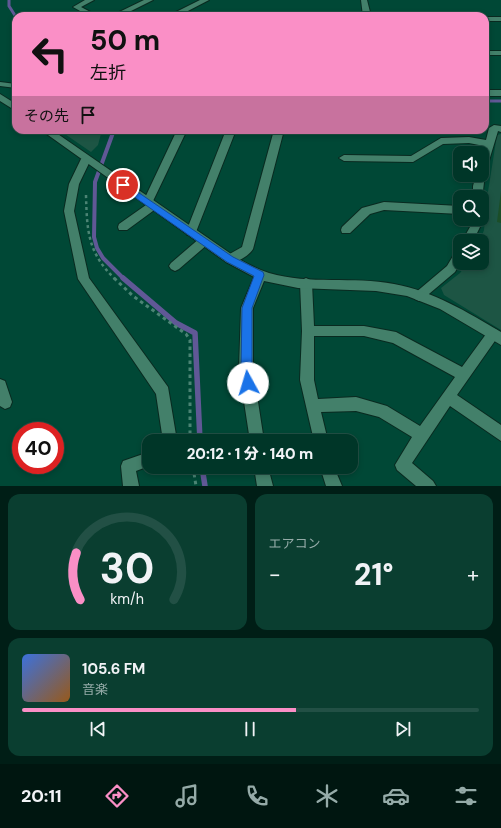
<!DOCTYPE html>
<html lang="ja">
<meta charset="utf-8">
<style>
body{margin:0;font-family:"DM Sans","Noto Sans JP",sans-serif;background:#0a3e30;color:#f1f3f6;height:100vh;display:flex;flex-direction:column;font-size:15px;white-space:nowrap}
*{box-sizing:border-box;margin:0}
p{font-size:13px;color:#95aba8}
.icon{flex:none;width:22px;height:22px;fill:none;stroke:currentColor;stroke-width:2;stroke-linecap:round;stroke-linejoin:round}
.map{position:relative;height:486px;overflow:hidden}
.drawer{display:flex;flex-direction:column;gap:8px;padding:8px;background:#001e16;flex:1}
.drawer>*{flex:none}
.top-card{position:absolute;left:12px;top:12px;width:477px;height:122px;border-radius:12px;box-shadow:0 2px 6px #0003,0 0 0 1px #225045;background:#fa8fc6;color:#111;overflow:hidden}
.fabs{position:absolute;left:453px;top:146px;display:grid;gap:8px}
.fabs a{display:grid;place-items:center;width:36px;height:36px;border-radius:8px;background:#003628;box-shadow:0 2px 6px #0003,0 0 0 1px #225045;font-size:20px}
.speed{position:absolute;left:12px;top:422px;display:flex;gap:8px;font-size:20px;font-weight:700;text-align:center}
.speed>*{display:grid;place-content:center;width:52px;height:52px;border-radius:50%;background:#003628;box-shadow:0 2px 6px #0003,0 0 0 1px #225045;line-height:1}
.speed .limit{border:6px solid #d22;background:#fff;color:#111}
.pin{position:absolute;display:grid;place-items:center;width:34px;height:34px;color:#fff;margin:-17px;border:2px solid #fff;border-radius:50%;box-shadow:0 1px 4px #0007}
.me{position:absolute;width:44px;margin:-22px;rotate:354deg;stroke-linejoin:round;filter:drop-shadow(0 0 3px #0008)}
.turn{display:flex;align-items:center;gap:14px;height:84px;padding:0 12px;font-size:18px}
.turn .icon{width:52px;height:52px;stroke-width:2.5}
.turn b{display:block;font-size:28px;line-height:34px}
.then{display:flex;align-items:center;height:38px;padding:0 12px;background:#0003;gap:8px;font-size:15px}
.big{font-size:30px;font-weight:800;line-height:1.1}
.drawer .tile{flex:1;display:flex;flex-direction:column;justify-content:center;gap:6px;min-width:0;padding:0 14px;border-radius:12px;background:#0a3e30}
.drawer .dial{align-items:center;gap:0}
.dial svg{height:104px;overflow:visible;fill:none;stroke:#225045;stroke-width:7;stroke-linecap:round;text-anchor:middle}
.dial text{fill:#f1f3f6;stroke:none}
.song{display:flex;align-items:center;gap:12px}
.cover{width:48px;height:48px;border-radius:6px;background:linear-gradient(135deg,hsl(220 70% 55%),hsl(30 70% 35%))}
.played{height:4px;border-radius:2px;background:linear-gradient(90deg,#fa8fc6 60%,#225045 60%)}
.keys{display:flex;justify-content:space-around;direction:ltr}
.heat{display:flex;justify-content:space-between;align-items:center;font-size:22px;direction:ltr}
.drawer .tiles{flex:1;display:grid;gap:8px;grid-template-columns:1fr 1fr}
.tile:last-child{grid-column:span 2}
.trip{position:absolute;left:142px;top:434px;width:216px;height:40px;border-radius:12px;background:#003628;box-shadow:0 2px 6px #0003,0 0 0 1px #225045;font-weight:800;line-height:40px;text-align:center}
.menu{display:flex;height:64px;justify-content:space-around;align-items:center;background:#001610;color:#95aba8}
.menu .icon{width:28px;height:28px}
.menu .current{color:#fa8fc6}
.menu b{font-size:18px;color:#f1f3f6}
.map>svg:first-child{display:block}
.built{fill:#1d5544}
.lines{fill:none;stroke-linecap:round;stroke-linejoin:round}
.stream-far2{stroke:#605896;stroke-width:3}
.stream-far1{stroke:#605896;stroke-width:4}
.stream{stroke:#605896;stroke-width:5.5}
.minor-casing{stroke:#092a20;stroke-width:2}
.tertiary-casing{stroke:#092a20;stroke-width:2}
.path-far1{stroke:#4b8474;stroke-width:2.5;stroke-dasharray:3 3;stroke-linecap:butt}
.path{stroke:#4b8474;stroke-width:3;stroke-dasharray:3.5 3.5;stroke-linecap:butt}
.minor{fill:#43806a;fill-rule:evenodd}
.tertiary{fill:#43806a;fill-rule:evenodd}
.wall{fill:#1b4e28}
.route{fill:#1a73e8;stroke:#114b97}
</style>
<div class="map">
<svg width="501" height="486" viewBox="0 0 501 486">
<rect width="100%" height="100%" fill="#004836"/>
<!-- built -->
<path class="built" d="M59 130H102L98 145 91 152Z
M501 134V330L444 295 441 288 460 273 468 263H482V241H480L484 230 487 198 497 135Z"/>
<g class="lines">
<!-- stream-far2 -->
<path class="stream-far2" d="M9 0V6L16 17
M485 101H501"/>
<!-- stream-far1 -->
<path class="stream-far1" d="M114 130 95 182 94 237 97 248 103 258 124 279"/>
<!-- stream -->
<path class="stream" d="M123 278 176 323 195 333 200 441
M202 467 205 486"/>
<defs>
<path id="minor" d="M85 0H94L81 7 98 16H89L73 7Z
M144 0H153L121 16H111Z
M200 0H209L184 13 280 14 284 16 171 15 176 12Z
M361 0H367L371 16H363Z
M485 17H501V21H485Z
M485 51H501V55H485Z
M494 125 501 126V132L498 131 485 174 482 199V197H473V186L476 175H482V155L484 146 469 143 443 144 413 162 344 161 339 158 344 155 411 156 441 138 469 137 486 140 489 128Z
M177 130H187L153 201 158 205 157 208 127 230H119L118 227 119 224 146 205 143 202Z
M226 130H236L196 232 195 235H187L186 232Z
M274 130H284L253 249C249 256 234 265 226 262L224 259 226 256 242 247Z
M86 156 91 159 79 184 74 211 89 278 168 387 177 441H163L156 394 78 279 64 211 69 184 81 159Z
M384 202 460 206V214L384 210 370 214 350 233H342L341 230 342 227 362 208Z
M482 218V219L480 227 473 241H462L470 227 472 219Z
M204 237 208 238 209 241 208 244 179 269 175 271 171 269 169 266 171 263 200 238Z
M460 250V263L455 272 423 299 419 301 415 299 413 296 415 293 447 266 456 251Z
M306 278 310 280 312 283 314 326H364L396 332 462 367 489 330 493 328 497 330 499 334 497 338 457 395 501 425V441L450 406 412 463 433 481 436 486H416L397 470 395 465 412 437 379 417 356 411 321 412 328 441H314L300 380 302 331 300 283 302 280ZM314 336H364L393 343 455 377 420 426 387 406 356 397 318 399 314 380Z
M0 379 5 381 12 402 10 407 5 409 0 406Z
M149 452V466L136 471 139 486H123L121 466 123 461Z
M320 467H334L342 486H326Z"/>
<path id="tertiary" d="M0 82 16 84V88L0 86Z
M485 90H501V96H485Z
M0 94 16 104V111L0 101Z
M41 130H52L234 256C245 263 257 269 269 273 310 285 353 276 394 284 433 291 467 312 501 332V345L440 309 407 296 376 291 298 288 264 281 253 308V369L264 441H250L239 369 241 308 254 277 226 262Z
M254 467H268L273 486H257Z"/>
</defs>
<!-- minor casing -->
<use href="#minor" class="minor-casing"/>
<!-- tertiary casing -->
<use href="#tertiary" class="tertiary-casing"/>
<!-- path-far1 -->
<path class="path-far1" d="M86 195C87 232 88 253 115 279"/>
<!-- path -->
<path class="path" d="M114 278 133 296 186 334 190 340V441
M193 467 196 486"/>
<!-- minor -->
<use href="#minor" class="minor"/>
<!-- tertiary -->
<use href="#tertiary" class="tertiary"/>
</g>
<!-- wall -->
<path class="wall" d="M501 191V223L497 222Z"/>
<!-- route -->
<path class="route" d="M123 182 233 257 263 272 264 275 252 308V369L254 383 252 387 248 388 245 387 241 369 242 308 254 276 227 262 120 187 119 185 120 183Z"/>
</svg>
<div class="fabs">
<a><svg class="icon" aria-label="sound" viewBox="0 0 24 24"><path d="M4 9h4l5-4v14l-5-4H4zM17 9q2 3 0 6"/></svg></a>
<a><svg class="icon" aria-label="search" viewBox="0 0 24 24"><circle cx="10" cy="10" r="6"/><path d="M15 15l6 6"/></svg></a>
<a><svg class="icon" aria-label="layers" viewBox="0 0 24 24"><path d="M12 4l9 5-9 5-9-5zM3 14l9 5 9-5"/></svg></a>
</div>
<div class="speed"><div class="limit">40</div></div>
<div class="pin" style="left:123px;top:185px;background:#d93025"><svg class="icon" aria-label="arrive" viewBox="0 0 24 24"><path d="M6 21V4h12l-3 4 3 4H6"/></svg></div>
<svg class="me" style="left:248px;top:383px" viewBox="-20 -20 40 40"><circle r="19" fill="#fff"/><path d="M0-13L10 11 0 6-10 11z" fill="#1a73e8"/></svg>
<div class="trip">20:12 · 1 分 · 140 m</div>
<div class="top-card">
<div class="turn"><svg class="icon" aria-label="left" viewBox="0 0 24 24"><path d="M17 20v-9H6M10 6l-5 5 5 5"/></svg><div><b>50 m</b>左折</div></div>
<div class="then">その先<svg class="icon" aria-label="arrive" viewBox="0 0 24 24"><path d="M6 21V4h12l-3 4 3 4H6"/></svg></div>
</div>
</div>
<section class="drawer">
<div class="tiles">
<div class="tile dial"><svg viewBox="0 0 100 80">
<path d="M14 69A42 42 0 1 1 86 69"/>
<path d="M14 69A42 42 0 0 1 11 33" stroke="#fa8fc6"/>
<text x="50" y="56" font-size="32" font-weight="700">30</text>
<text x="50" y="72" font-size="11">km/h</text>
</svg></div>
<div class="tile"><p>エアコン</p>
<div class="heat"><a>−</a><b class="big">21°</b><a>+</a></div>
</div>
<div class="tile">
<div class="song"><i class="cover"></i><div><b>105.6 FM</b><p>音楽</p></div></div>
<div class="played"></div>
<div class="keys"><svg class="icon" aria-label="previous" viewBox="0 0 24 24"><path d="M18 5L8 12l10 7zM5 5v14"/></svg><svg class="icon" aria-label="pause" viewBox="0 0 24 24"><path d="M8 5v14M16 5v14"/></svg><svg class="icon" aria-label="next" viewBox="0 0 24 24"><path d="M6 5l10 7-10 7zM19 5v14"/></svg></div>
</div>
</div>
</section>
<nav class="menu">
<b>20:11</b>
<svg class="icon current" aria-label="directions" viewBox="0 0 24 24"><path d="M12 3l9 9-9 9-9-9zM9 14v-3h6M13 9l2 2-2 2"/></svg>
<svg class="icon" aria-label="music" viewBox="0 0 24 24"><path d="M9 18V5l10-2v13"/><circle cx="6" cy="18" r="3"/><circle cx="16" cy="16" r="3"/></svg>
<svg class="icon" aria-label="phone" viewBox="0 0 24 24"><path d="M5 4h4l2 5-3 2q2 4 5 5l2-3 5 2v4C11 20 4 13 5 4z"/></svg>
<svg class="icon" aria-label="climate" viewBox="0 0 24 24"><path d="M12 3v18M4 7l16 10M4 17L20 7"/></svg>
<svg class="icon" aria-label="car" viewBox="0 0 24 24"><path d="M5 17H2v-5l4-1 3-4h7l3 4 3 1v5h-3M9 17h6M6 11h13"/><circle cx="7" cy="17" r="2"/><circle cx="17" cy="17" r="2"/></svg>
<svg class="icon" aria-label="filters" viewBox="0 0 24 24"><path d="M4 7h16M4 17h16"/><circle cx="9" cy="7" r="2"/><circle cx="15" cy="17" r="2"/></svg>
</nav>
